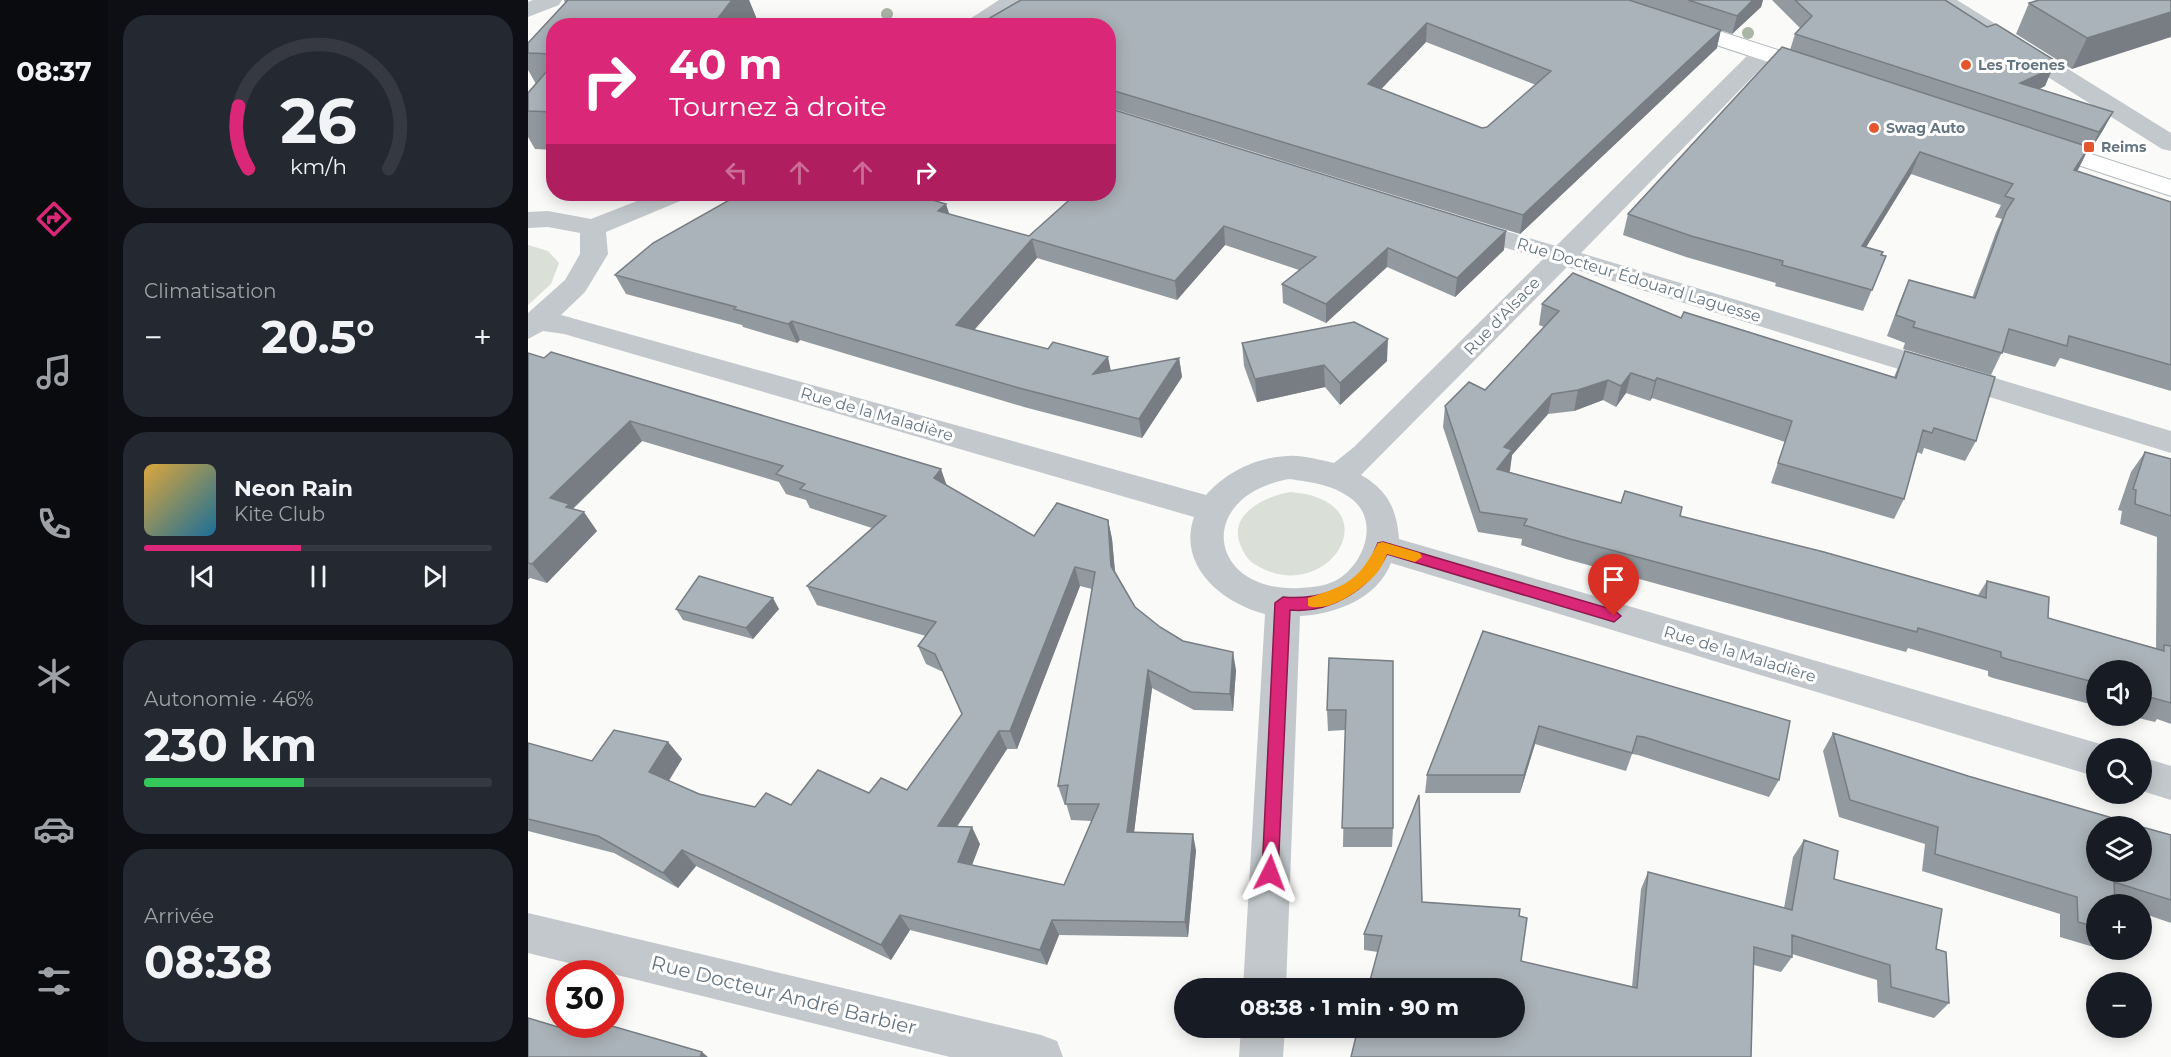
<!DOCTYPE html>
<html lang="fr">
<meta charset="utf-8">
<style>
body{margin:0;font-family:Montserrat,sans-serif;background:#242831;color:#f1f3f6;height:100vh;display:flex;flex-direction:column;font-size:22px;white-space:nowrap}
*{box-sizing:border-box;margin:0}
p{font-size:20px;color:#9ea1a6}
.icon{flex:none;width:33px;height:33px;fill:none;stroke:currentColor;stroke-width:2;stroke-linecap:round;stroke-linejoin:round}
.map{position:relative;flex:1;overflow:hidden}
.panel{display:flex;flex-direction:column;gap:15px;padding:15px;background:#0d0f14;width:420px}
.panel>*{flex:none}
.banner{position:absolute;left:18px;top:18px;width:570px;height:183px;border-radius:24px;box-shadow:0 3px 15px #0003;background:#db2777;color:#fff;overflow:hidden}
.buttons{position:absolute;left:1558px;top:660px;display:grid;gap:12px}
.buttons a{display:grid;place-items:center;width:66px;height:66px;border-radius:50%;background:#171b24;box-shadow:0 3px 15px #0003;font-size:30px}
.speed{position:absolute;left:18px;top:960px;display:flex;gap:12px;font-size:30px;font-weight:700;text-align:center}
.speed>*{display:grid;place-content:center;width:78px;height:78px;border-radius:50%;background:#171b24;box-shadow:0 3px 15px #0003;line-height:1}
.speed .limit{border:9px solid #d22;background:#fff;color:#111}
.pin{position:absolute;display:grid;place-items:center;width:51px;height:51px;color:#fff;margin:-62px -26px;border-radius:50% 50% 50% 0;rotate:-45deg;box-shadow:0 0 6px #0007}
.pin .icon{rotate:45deg}
.me{position:absolute;width:66px;margin:-33px;rotate:3deg;stroke-linejoin:round;filter:drop-shadow(0 0 4px #0008)}
.turn{display:flex;align-items:center;gap:21px;height:126px;padding:0 24px;font-size:27px}
.turn .icon{width:78px;height:78px;stroke-width:2.5}
.turn b{display:block;font-size:42px;line-height:51px}
.lanes{display:flex;align-items:center;height:57px;padding:0 24px;background:#0003;justify-content:center;gap:30px;direction:ltr}
.lanes .off{opacity:.35}
.big{font-size:45px;font-weight:700;line-height:1.1}
.panel .card{flex:1;display:flex;flex-direction:column;justify-content:center;gap:9px;min-width:0;padding:0 21px;border-radius:24px;background:#242831}
.panel .dial{align-items:center;gap:0}
.dial svg{height:156px;overflow:visible;fill:none;stroke:#363941;stroke-width:7;stroke-linecap:round;text-anchor:middle}
.dial text{fill:#f1f3f6;stroke:none}
.song{display:flex;align-items:center;gap:18px}
.cover{width:72px;height:72px;border-radius:9px;background:linear-gradient(135deg,hsl(40 70% 55%),hsl(200 70% 35%))}
.played{height:6px;border-radius:3px;background:linear-gradient(90deg,#db2777 45%,#363941 45%)}
.keys{display:flex;justify-content:space-around;direction:ltr}
.heat{display:flex;justify-content:space-between;align-items:center;font-size:33px;direction:ltr}
.charge{height:9px;border-radius:4px;background:linear-gradient(90deg,#34c759 46%,#363941 0)}
.trip{position:absolute;left:646px;top:978px;width:351px;height:60px;border-radius:30px;background:#171b24;box-shadow:0 3px 15px #0003;font-weight:700;line-height:60px;text-align:center}
main{display:flex;flex:1;min-height:0}
.tab-bar{display:flex;flex-direction:column;width:108px;justify-content:space-around;align-items:center;background:#090b0e;color:#9ea1a6}
.tab-bar .icon{width:42px;height:42px}
.tab-bar .on{color:#db2777}
.tab-bar b{font-size:27px;color:#f1f3f6}
.map>svg:first-child{display:block}
.green{fill:#dadfd7}
.lines{fill:none;stroke-linecap:round;stroke-linejoin:round}
.secondary-casing{stroke:#b3babf;stroke-width:2}
.street{fill:#c3c8cc;fill-rule:evenodd}
.secondary{fill:#fff;fill-rule:evenodd}
.tree{fill:#aab4a7}
.wall{fill:#929a9f;fill-rule:evenodd}
.shaded-wall{fill:#777d82}
.building{fill:#aab3b9;stroke:#777d82;stroke-width:1.5;fill-rule:evenodd}
.route{fill:#db2777;stroke:#8e194d;stroke-width:1.5}
.slow{fill:#f59e0b}
.poi-dot{fill:#e4572e;stroke:#fff;stroke-width:2}
.labels{text-anchor:middle;dominant-baseline:central;stroke-width:6;stroke-linejoin:round;paint-order:stroke}
.far-poi-label{font-size:14px;font-weight:bold;fill:#657683;stroke:#fff;text-anchor:start}
.street-label{font-size:16px;fill:#657683;stroke:#fff}
.near-street-label{font-size:20px;fill:#657683;stroke:#fff}
</style>
<main>
<nav class="tab-bar">
<b>08:37</b>
<svg class="icon on" aria-label="directions" viewBox="0 0 24 24"><path d="M12 3l9 9-9 9-9-9zM9 14v-3h6M13 9l2 2-2 2"/></svg>
<svg class="icon" aria-label="music" viewBox="0 0 24 24"><path d="M9 18V5l10-2v13"/><circle cx="6" cy="18" r="3"/><circle cx="16" cy="16" r="3"/></svg>
<svg class="icon" aria-label="phone" viewBox="0 0 24 24"><path d="M5 4h4l2 5-3 2q2 4 5 5l2-3 5 2v4C11 20 4 13 5 4z"/></svg>
<svg class="icon" aria-label="climate" viewBox="0 0 24 24"><path d="M12 3v18M4 7l16 10M4 17L20 7"/></svg>
<svg class="icon" aria-label="car" viewBox="0 0 24 24"><path d="M5 17H2v-5l4-1 3-4h7l3 4 3 1v5h-3M9 17h6M6 11h13"/><circle cx="7" cy="17" r="2"/><circle cx="17" cy="17" r="2"/></svg>
<svg class="icon" aria-label="filters" viewBox="0 0 24 24"><path d="M4 7h16M4 17h16"/><circle cx="9" cy="7" r="2"/><circle cx="15" cy="17" r="2"/></svg>
</nav>
<section class="panel">
<div class="card dial"><svg viewBox="0 0 100 80">
<path d="M14 69A42 42 0 1 1 86 69"/>
<path d="M14 69A42 42 0 0 1 9 37" stroke="#db2777"/>
<text x="50" y="56" font-size="32" font-weight="700">26</text>
<text x="50" y="72" font-size="11">km/h</text>
</svg></div>
<div class="card"><p>Climatisation</p>
<div class="heat"><a>−</a><b class="big">20.5°</b><a>+</a></div>
</div>
<div class="card">
<div class="song"><i class="cover"></i><div><b>Neon Rain</b><p>Kite Club</p></div></div>
<div class="played"></div>
<div class="keys"><svg class="icon" aria-label="previous" viewBox="0 0 24 24"><path d="M18 5L8 12l10 7zM5 5v14"/></svg><svg class="icon" aria-label="pause" viewBox="0 0 24 24"><path d="M8 5v14M16 5v14"/></svg><svg class="icon" aria-label="next" viewBox="0 0 24 24"><path d="M6 5l10 7-10 7zM19 5v14"/></svg></div>
</div>
<div class="card"><p>Autonomie · 46%</p><b class="big">230 km</b><div class="charge"></div></div>
<div class="card"><p>Arrivée</p><b class="big">08:38</b></div>
</section>
<div class="map">
<svg width="1643" height="1057" viewBox="0 0 1643 1057">
<rect width="100%" height="100%" fill="#fafaf8"/>
<!-- green -->
<path class="green" d="M0 245 20 251 31 263 23 284 0 305Z
M762 492C867 500 801 609 728 565 720 561 715 552 712 544 700 513 739 496 762 492Z"/>
<g class="lines">
<defs>
<path id="secondary" d="M1063 0H1096L1296 65 1299 70 1296 75H1280L1066 5Z
M1514 138 1643 180V196L1505 150 1502 145 1505 140Z"/>
</defs>
<!-- secondary casing -->
<use href="#secondary" class="secondary-casing"/>
<!-- street -->
<path class="street" d="M5 0H34L31 5 0 17V2Z
M471 0H498L459 26H431Z
M1403 0H1429L1643 133V151L1634 149 1406 5Z
M1235 46 1243 48 1246 53 1243 58 1053 253 1643 431V453L1039 267 833 475C860 490 869 510 871 539L1569 743 1583 748H1569V777L863 563C849 599 808 614 772 616L758 988H715L737 614C694 603 649 566 666 517L36 334 15 331 0 339V313L37 280 52 254V233L20 227 0 228V212L20 211 63 219 127 194H161L157 199 78 232 80 254 57 292 33 315 678 495C698 472 729 457 760 456 774 455 791 460 806 463L826 447 1015 259 925 232 921 226 925 220 934 218 1028 246 1227 48ZM761 479C783 482 807 485 825 500 851 522 836 562 812 578 800 586 786 587 772 588 679 593 666 496 761 479Z
M1614 757 1643 766V800L1614 791Z
M0 913 513 1035 529 1041 535 1057H422L0 953Z
M713 1028H757L755 1057H711Z"/>
<!-- secondary -->
<use href="#secondary" class="secondary"/>
</g>
<!-- trees -->
<g class="tree">
<circle cx="359" cy="14" r="6"/>
<circle cx="1220" cy="33" r="6"/>
</g>
<!-- wall -->
<path class="wall" d="M36 0H221L230 22 227 26H26V150L7 149 0 137V93L8 84 0 70V43L37 3Z
M1101 0 1189 48 992 234 580 107V26ZM898 42 1008 85 959 127 954 128 853 89Z
M1102 0H1235L1233 7 1204 34Z
M1244 0H1417L1522 66 1517 86 1512 89 1585 112 1575 130 1562 151 1560 150 1549 171 1643 202V391L1532 358 1527 367 1474 352 1463 375 1375 349 1377 343 1359 336 1372 301 1381 280 1444 298 1468 232 1474 219 1467 217 1473 205 1383 174 1338 247 1353 255 1358 256 1335 311 1247 286 1248 283 1158 257 1095 235 1100 214 1262 50 1267 34 1272 28Z
M1643 0 1544 69 1488 34 1501 3Z
M205 194H384L421 214 501 236 548 194 976 250 927 297 859 267 798 323 755 303 754 284 771 270 697 245 649 300 509 258 446 330 583 371 651 358 654 377 614 438 496 407 272 340 269 343 215 327 214 325 98 294 87 275 206 196Z
M1014 304 1153 318 1366 377 1377 351 1448 441 1437 461 1396 448 1394 454 1389 452 1376 499 1366 519 1243 483 1257 442 1124 398 1122 401 1098 393 1088 407 1075 400 1046 411 1020 414 984 455 981 472 1093 503 1152 516 1450 595 1459 581 1520 618 1628 648 1629 537 1592 524 1594 511 1590 510 1603 472 1617 452 1643 459V724L1629 719 1627 722 1602 716H1614V670H1569V706L1465 678 1460 676V671L1380 648 1378 652 1038 559 993 545 994 539 950 532 915 427 917 406 957 390 1016 327 1011 325Z
M714 343 859 361 812 405 797 387 729 402 716 366Z
M0 353 418 485 506 536 580 520 584 539 587 571 607 607 632 627 655 641 708 670 705 711 666 710 624 688 606 832 668 850 660 937 531 935 519 965 382 930 363 960 168 866 150 888 86 853 0 831V743L64 761 140 742 154 759 141 781 171 794 227 807 263 805 341 793 379 790 434 714 415 672 398 664 390 646 398 636 289 605 279 586 344 528 282 508 278 500 258 494 251 482 114 441 45 509 69 531 19 583 2 578 0 580ZM552 586 564 589 530 786 536 803H538L543 820 564 821 536 885 444 865 452 844 429 827 479 749H489Z
M148 609H251L225 639 155 620Z
M955 631 1251 780 1241 797 1110 755 1104 754 1098 771 1007 744 992 793H897L899 775Z
M801 658 865 828 864 847H815L817 730 800 731 799 710Z
M1305 733 1440 776 1643 835V923L1614 913V904H1569V948L1532 937V914L1394 871 1397 844 1311 817 1295 751Z
M1276 840 1306 879 1408 949 1421 1003 1406 1018 1350 1002 1349 980 1264 954V957L1253 972 1226 965 1223 1057 850 952 836 950V934L894 902 991 916 993 961 1104 987 1113 889 1120 872 1256 908 1265 857Z"/>
<!-- shaded-wall -->
<path class="shaded-wall" d="M199 0H221L230 22 227 26H184Z
M1225 0H1235L1233 7 1204 34 1209 16Z
M1643 12V37L1544 69 1559 38Z
M899 23 898 42 840 103V84Z
M1193 30 1189 48 992 234 995 215Z
M1526 60 1521 70 1525 68 1517 86 1484 101 1492 83 1517 62Z
M1585 112 1575 130 1562 151 1571 132Z
M1561 147 1551 168 1535 191 1546 170Z
M1392 152 1383 174 1326 267 1334 246Z
M418 204 424 222 410 211Z
M696 226 697 245 649 300 647 281Z
M978 231 976 250 927 297 929 278Z
M504 239 509 258 434 344 428 325Z
M860 248 859 267 798 323V304Z
M264 321 272 340 269 343 260 324Z
M860 339 859 361 812 405V383Z
M580 357 584 376 565 374Z
M651 358 654 377 614 438 611 419Z
M796 365 797 387 729 402 727 379Z
M1103 373 1098 393 1088 407 1093 386Z
M1129 378 1124 398 1122 401 1127 381Z
M1080 380 1075 400 1046 411 1050 390Z
M1024 394 1020 414 984 455 982 471 967 489 969 469 976 447Z
M102 421 114 441 44 509 56 512 69 531 19 583 4 564 22 498Z
M413 469 420 489 406 478Z
M580 520 584 539 588 584 583 566Z
M547 567 552 586 489 749 482 731Z
M245 598 251 609 225 639 218 628Z
M705 652 708 670 705 711 702 694Z
M620 670 624 688 604 849 599 832Z
M1011 726 1007 744 992 793 996 775Z
M471 731 479 749 418 843 410 826Z
M140 742 154 759 135 789 121 772Z
M444 827 452 844 439 878 430 862Z
M665 834 668 850 660 937 657 922Z
M154 850 168 866 150 888 135 873Z
M372 915 382 930 363 960 353 945Z
M524 920 531 935 519 965 512 950Z
M174 1052 180 1057H172Z"/>
<!-- building -->
<path class="building" d="M40 0H204L184 26H26V54L0 53V43Z
M493 0H1101L1193 30 995 215 580 89V26H448ZM899 23 1023 71 959 127 954 128 840 84Z
M1160 0H1225L1209 16Z
M1267 0H1417L1459 27 1468 24 1526 60 1517 62 1525 68 1492 83 1585 112 1571 132 1267 34 1284 16Z
M1511 0H1643V12L1559 38 1501 3Z
M1254 47 1561 147 1546 170 1643 202V365L1541 336 1539 346 1481 329 1474 353 1385 327 1387 322 1368 315 1381 280 1447 298 1478 211 1486 199 1477 196 1485 184 1392 152 1334 246 1355 252 1353 255 1358 256 1344 290 1254 265 1255 261 1163 236 1100 214Z
M26 63V112L0 111V93Z
M580 108 978 231 929 278 860 248 798 304 754 284 788 257 696 226 647 281 504 239 428 325 520 349 525 342 580 357 565 374 651 358 611 419 491 388 264 321 260 324 206 309 208 307 87 275 125 243 212 194H384L418 204 410 211 501 236 548 194H580Z
M1045 273 1153 318 1156 312 1368 378 1377 351 1467 377 1448 441 1406 428 1404 433 1395 430 1376 499 1250 463 1264 421 1129 378 1127 381 1103 373 1093 386 1080 380 1050 390 1024 394 976 447 984 450 969 469 1093 503 1097 491 1154 507 1152 516 1296 552 1458 598 1459 581 1521 597 1520 618 1636 651V645L1643 646V703L1614 695V670H1569V683L1479 659 1473 657V652L1390 628 1389 632 1042 539 996 525 999 519 952 512 917 406 941 382 957 390 1031 311 1014 304Z
M826 322 860 339 812 383 796 365 727 379 714 343Z
M23 352 413 469 406 478 506 536 529 503 580 520 583 566 607 607 632 627 655 641 705 652 702 694 663 692 620 670 599 832 665 834 657 922 524 920 512 950 372 915 353 945 154 850 135 873 70 836 0 819V743L64 761 86 730 140 742 121 772 171 794 227 807 238 793 263 805 290 770 341 793 353 778 379 790 434 714 407 654 390 646 408 622 279 586 358 516 272 489 277 484 248 474 255 466 102 421 22 498 41 504 38 507 56 512 4 564 0 563V353L16 358ZM547 567 567 572 530 786 540 785 537 804H571L536 885 430 862 444 827 410 826 471 731H482Z
M1617 452 1643 459V516L1607 504 1608 490 1605 489Z
M171 576 245 598 218 628 148 609Z
M955 631 1262 721 1251 780 1116 737 1109 736 1104 753 1011 726 996 775H899Z
M801 658 865 661V828H814L818 710H799Z
M1305 733 1440 776 1612 826H1569V872H1614V827L1643 835V900L1586 882 1587 904H1569V927L1550 922 1549 897 1407 854 1410 827 1322 800Z
M891 795 894 902 992 909 991 916 999 918 993 961 1109 988 1120 872 1264 910 1276 840 1310 851 1306 879 1414 909 1408 949 1418 952 1421 1003 1363 987 1362 965 1264 935V957L1226 947 1223 1057H823L830 1028H987V988H840L854 936 836 934Z
M0 1018 60 1036 67 1024H77L174 1052 172 1057H0Z"/>
<!-- route -->
<path class="route" d="M855 542 1086 610 1093 616 1086 622 859 554C842 589 802 614 762 610L750 873 748 878 742 880 736 878 734 873 747 603 755 597C784 600 822 591 840 565 844 558 847 550 850 543Z"/>
<!-- slow -->
<path class="slow" d="M855 542 892 553 894 557 887 562 859 554C856 561 853 569 847 575 833 590 802 613 780 606V598C819 585 830 582 850 543Z"/>
<!-- markers -->
<g class="poi-dot">
<circle cx="1438" cy="65" r="6"/>
<circle cx="1346" cy="128" r="6"/>
<rect x="1555" y="141" width="12" height="12" rx="3"/>
</g>
<g class="labels">
<!-- far-poi labels -->
<g class="far-poi-label">
<text x="1450" y="65">Les Troenes</text>
<text x="1358" y="128">Swag Auto</text>
<text x="1573" y="147">Reims</text>
</g>
<!-- street labels -->
<g class="street-label">
<text transform="translate(1111 280) rotate(17)">Rue Docteur Édouard Laguesse</text>
<text transform="translate(974 316) rotate(-46)">Rue d'Alsace</text>
<text transform="translate(349 414) rotate(16)">Rue de la Maladière</text>
<text transform="translate(1212 654) rotate(17)">Rue de la Maladière</text>
</g>
<!-- near-street labels -->
<g class="near-street-label">
<text transform="translate(256 995) rotate(14)">Rue Docteur André Barbier</text>
</g>
</g>
</svg>
<div class="buttons">
<a><svg class="icon" aria-label="sound" viewBox="0 0 24 24"><path d="M4 9h4l5-4v14l-5-4H4zM17 9q2 3 0 6"/></svg></a>
<a><svg class="icon" aria-label="search" viewBox="0 0 24 24"><circle cx="10" cy="10" r="6"/><path d="M15 15l6 6"/></svg></a>
<a><svg class="icon" aria-label="layers" viewBox="0 0 24 24"><path d="M12 4l9 5-9 5-9-5zM3 14l9 5 9-5"/></svg></a>
<a>+</a>
<a>−</a>
</div>
<div class="speed"><div class="limit">30</div></div>
<div class="pin" style="left:1086px;top:616px;background:#d93025"><svg class="icon" aria-label="arrive" viewBox="0 0 24 24"><path d="M6 21V4h12l-3 4 3 4H6"/></svg></div>
<svg class="me" style="left:742px;top:873px" viewBox="-20 -20 40 40"><path d="M0-17L14 15 0 8-14 15z" fill="#db2777" stroke="#fff" stroke-width="4"/></svg>
<div class="trip">08:38 · 1 min · 90 m</div>
<div class="banner">
<div class="turn"><svg class="icon" aria-label="right" viewBox="0 0 24 24"><path d="M7 20v-9h11M14 6l5 5-5 5"/></svg><div><b>40 m</b>Tournez à droite</div></div>
<div class="lanes"><svg class="icon off" aria-label="left" viewBox="0 0 24 24"><path d="M17 20v-9H6M10 6l-5 5 5 5"/></svg><svg class="icon off" aria-label="ahead" viewBox="0 0 24 24"><path d="M12 20V5M6 11l6-6 6 6"/></svg><svg class="icon off" aria-label="ahead" viewBox="0 0 24 24"><path d="M12 20V5M6 11l6-6 6 6"/></svg><svg class="icon" aria-label="right" viewBox="0 0 24 24"><path d="M7 20v-9h11M14 6l5 5-5 5"/></svg></div>
</div>
</div>
</main>
